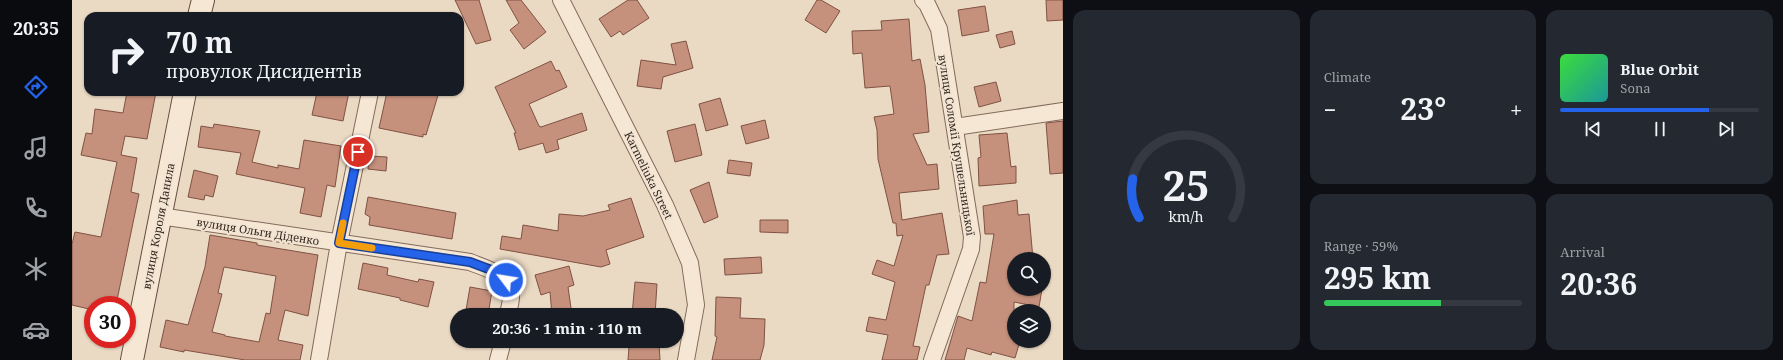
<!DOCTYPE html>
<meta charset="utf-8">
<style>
body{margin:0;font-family:"Noto Serif",serif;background:#242831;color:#f1f3f6;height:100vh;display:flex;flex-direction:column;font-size:15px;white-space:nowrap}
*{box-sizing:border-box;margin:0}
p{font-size:13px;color:#9ea1a6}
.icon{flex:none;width:22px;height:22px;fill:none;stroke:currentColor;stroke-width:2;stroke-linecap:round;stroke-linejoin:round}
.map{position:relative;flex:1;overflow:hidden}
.sheet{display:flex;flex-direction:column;gap:10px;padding:10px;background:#0d0f14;width:720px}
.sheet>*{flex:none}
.guide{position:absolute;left:12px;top:12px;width:380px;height:84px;border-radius:12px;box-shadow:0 1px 3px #0004;background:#171b24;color:#f1f3f6;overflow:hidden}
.buttons{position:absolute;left:935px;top:252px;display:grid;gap:8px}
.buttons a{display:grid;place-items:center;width:44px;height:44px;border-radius:50%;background:#171b24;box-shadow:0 1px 3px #0004;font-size:20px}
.speed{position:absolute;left:12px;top:296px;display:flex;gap:8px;font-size:20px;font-weight:700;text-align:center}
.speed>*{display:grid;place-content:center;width:52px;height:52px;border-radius:50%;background:#171b24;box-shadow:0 1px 3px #0004;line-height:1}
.speed .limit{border:6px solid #d22;background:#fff;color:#111}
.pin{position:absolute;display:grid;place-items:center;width:34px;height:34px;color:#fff;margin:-17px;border:2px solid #fff;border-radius:50%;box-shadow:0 1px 4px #0007}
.me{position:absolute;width:44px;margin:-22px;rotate:301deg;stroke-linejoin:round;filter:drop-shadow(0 0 3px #0008)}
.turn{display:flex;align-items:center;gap:14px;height:84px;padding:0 16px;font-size:18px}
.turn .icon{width:52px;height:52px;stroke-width:2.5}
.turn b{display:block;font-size:28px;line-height:34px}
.big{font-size:30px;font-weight:700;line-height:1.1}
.sheet .tile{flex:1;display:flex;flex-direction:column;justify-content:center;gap:6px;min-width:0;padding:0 14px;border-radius:12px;background:#242831}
.sheet .dial{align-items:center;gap:0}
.dial svg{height:104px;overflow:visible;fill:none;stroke:#363941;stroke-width:7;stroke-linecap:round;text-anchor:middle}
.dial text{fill:#f1f3f6;stroke:none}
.song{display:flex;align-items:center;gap:12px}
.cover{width:48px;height:48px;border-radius:6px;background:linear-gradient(135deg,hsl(120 70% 55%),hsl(180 70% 35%))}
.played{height:4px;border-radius:2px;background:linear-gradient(90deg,#2563eb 75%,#363941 75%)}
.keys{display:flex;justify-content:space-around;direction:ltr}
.heat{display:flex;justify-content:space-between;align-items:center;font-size:22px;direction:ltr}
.charge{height:6px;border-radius:3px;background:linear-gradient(90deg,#34c759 59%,#363941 0)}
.sheet .tiles{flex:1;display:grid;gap:10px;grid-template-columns:repeat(3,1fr)}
.tile:first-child{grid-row:span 2}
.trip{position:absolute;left:378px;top:308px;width:234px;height:40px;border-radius:20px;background:#171b24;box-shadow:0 1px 3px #0004;font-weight:700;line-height:40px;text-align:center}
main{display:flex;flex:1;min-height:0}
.tabs{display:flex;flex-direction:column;width:72px;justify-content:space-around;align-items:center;background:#090b0e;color:#9ea1a6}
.tabs .icon{width:28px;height:28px}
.tabs .active{color:#2563eb}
.tabs b{font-size:18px;color:#f1f3f6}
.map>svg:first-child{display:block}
.building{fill:#c5907c;stroke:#805243;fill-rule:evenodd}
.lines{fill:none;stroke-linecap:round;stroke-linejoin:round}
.street-casing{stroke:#836b5b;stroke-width:18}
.secondary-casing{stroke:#644c3f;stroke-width:24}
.street{stroke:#f6e7d5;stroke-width:16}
.secondary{stroke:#f6e7d5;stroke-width:22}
.route-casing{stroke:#184099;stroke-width:10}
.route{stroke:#2563eb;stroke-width:7}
.slow{stroke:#f59e0b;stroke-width:7}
.labels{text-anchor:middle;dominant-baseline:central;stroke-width:4;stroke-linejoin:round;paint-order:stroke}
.street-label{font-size:11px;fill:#34251e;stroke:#f2e4d2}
</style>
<main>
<nav class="tabs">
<b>20:35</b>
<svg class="icon active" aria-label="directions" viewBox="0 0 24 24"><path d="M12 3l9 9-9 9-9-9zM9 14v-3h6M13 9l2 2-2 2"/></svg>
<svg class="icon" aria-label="music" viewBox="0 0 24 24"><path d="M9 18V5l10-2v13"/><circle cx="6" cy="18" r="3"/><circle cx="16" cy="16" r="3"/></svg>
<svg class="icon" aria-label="phone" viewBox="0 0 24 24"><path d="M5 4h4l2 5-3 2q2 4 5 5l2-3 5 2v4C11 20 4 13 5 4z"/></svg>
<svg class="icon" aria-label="climate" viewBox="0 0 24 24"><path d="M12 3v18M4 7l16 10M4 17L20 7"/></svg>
<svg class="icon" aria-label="car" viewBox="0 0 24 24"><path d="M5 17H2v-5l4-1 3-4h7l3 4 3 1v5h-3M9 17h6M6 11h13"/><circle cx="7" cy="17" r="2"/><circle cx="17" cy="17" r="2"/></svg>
</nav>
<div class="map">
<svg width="991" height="360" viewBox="0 0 991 360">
<rect width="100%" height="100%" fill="#ead9c3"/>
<!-- building -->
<path class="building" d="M383 0H407L419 40 404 44Z
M434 0H449L474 32 452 49 438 30 447 23Z
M556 0H565L577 18 551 35 548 31 539 37 527 19Z
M745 0H749L768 11 754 33 733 20Z
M974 0H991V20L975 21Z
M913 6 917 31 890 36 886 10Z
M837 19 840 61 848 59 853 85 857 132 841 134 855 165 865 164 867 189 827 193 830 220 870 213 877 254 865 255 857 285H854L841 346 848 347 845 360H810L816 335 794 331 797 317 814 320 823 282 800 274 805 260 822 266 831 235 825 236 824 223H821L806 159 805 130 802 117 822 114 818 86 793 88 790 53 781 54 780 31 810 30 809 21Z
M940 31 943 44 928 48 924 35Z
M614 41 621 68 591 77 589 89 565 86 569 60 604 65 599 44Z
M479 61 484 71 487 70 495 87 457 104 467 126 469 127 510 113 515 130 485 140 487 149 474 153 471 143 447 150 442 133H444L423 87Z
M924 82 929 101 907 107 902 87Z
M55 92H84L75 139 53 136 49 155 65 158 59 192 67 194 44 305H21V310L0 305V244L3 232 29 237 45 162 9 155 14 133 20 134 23 109 51 113Z
M245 92H277L271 121 240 115Z
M315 92H367L354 135 351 134V137L307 128Z
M648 98 656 125 634 131 627 104Z
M693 120 697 138 674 144 669 126Z
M991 121V173L978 174 974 123Z
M142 124 188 131 180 162 206 168V165L227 169 232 140 269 146 263 187 255 185 249 217 228 213 233 188 164 174 169 153 126 147 129 126 141 128Z
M623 124 630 155 603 162 595 131Z
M935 133 939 167 944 166V183L907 186 906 158 909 157 907 135Z
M297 156 315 157 314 171 296 169Z
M657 160 680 163 678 176 655 173Z
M122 170 146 176 141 197 133 195 132 200 116 197Z
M637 182 646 217 632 223 618 190Z
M296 197 384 213 380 239 297 225 298 217 293 214Z
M559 198 572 237 534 250 538 264 529 267 428 249 430 236 449 239 451 225 486 231 487 214 511 216 538 210 536 205Z
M945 200 946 215 957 214 961 259H942V289H970L967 307 942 302V341H948L943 358 920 352 919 355 895 348 892 360H873L886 316 900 321 908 282 914 283 922 234H913L911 206Z
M688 220H716V233L688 232Z
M138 235 185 243V245L246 255 236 316 213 310 206 340 231 345 228 360H173L112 350V352L88 347 94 320 116 325 133 267ZM152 267 204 276 198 314 194 313 187 342 153 336V335L140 332 150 294 146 293Z
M689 257 690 273 653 275 652 259Z
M291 263 316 268 315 275 346 282 347 279 362 282 356 307 328 300V298L286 289Z
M497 266 502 285 496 287 500 315H480L478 292 469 295 463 275Z
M563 282 585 284 583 315H560Z
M398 287 420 291 416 315 394 310Z
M644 297 669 298 668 318 693 319 692 345 688 360H640L645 337 643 336Z
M587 343 588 360H556L557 347 559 345Z"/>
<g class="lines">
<defs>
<path id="street" d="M489 0 593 205 618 263 624 305 614 360
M851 0 855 4 867 29 900 237 899 249 860 360
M883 127 991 111
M88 216 398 262C415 269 435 273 439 293 440 299 437 308 436 315
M247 360 267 243 298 92
M426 360 431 341"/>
<path id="secondary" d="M127 16 131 0
M60 360 113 92"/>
</defs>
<!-- street casing -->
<use href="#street" class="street-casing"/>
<!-- secondary casing -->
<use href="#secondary" class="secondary-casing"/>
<!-- street -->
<use href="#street" class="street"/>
<!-- secondary -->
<use href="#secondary" class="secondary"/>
</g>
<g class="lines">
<defs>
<path id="route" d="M286 152 267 243 398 262 422 271 434 280"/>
</defs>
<!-- route casing -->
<use href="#route" class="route-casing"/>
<!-- route -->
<use href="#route" class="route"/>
<!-- slow -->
<path class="slow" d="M271 223 267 243 300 248"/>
</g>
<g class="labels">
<!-- street labels -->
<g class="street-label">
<text transform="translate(885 145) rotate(81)">вулиця Соломії Крушельницької</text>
<text transform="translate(577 175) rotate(64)">Karmeliuka Street</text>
<text transform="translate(86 226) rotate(-79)">вулиця Короля Данила</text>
<text transform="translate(186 231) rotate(9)">вулиця Ольги Діденко</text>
</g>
</g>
</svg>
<div class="buttons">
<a><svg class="icon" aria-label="search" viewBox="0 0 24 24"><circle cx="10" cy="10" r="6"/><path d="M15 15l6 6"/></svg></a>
<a><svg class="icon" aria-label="layers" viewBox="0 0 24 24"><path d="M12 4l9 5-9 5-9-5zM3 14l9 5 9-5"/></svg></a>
</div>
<div class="speed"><div class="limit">30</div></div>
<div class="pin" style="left:286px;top:152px;background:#d93025"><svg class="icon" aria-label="arrive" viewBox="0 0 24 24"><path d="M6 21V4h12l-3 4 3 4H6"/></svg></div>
<svg class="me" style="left:434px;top:280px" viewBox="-20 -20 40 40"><circle r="17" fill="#2563eb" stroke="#fff" stroke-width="3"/><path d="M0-11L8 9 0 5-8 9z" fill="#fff"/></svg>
<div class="trip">20:36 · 1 min · 110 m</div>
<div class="guide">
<div class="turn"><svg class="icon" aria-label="right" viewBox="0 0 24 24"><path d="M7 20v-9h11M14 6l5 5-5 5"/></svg><div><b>70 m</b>провулок Дисидентів</div></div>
</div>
</div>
<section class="sheet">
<div class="tiles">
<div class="tile dial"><svg viewBox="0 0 100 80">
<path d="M14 69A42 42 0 1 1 86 69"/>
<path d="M14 69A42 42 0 0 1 9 39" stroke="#2563eb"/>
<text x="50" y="56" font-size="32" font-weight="700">25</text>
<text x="50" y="72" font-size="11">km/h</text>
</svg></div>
<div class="tile"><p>Climate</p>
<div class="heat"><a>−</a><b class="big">23°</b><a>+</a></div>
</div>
<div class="tile">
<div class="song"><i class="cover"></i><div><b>Blue Orbit</b><p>Sona</p></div></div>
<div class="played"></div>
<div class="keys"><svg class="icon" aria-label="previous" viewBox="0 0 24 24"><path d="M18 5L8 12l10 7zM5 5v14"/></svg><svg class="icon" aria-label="pause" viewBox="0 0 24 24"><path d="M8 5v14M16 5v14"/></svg><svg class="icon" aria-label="next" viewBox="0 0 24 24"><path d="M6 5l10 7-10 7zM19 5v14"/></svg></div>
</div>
<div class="tile"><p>Range · 59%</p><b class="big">295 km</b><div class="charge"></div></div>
<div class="tile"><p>Arrival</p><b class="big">20:36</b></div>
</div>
</section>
</main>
